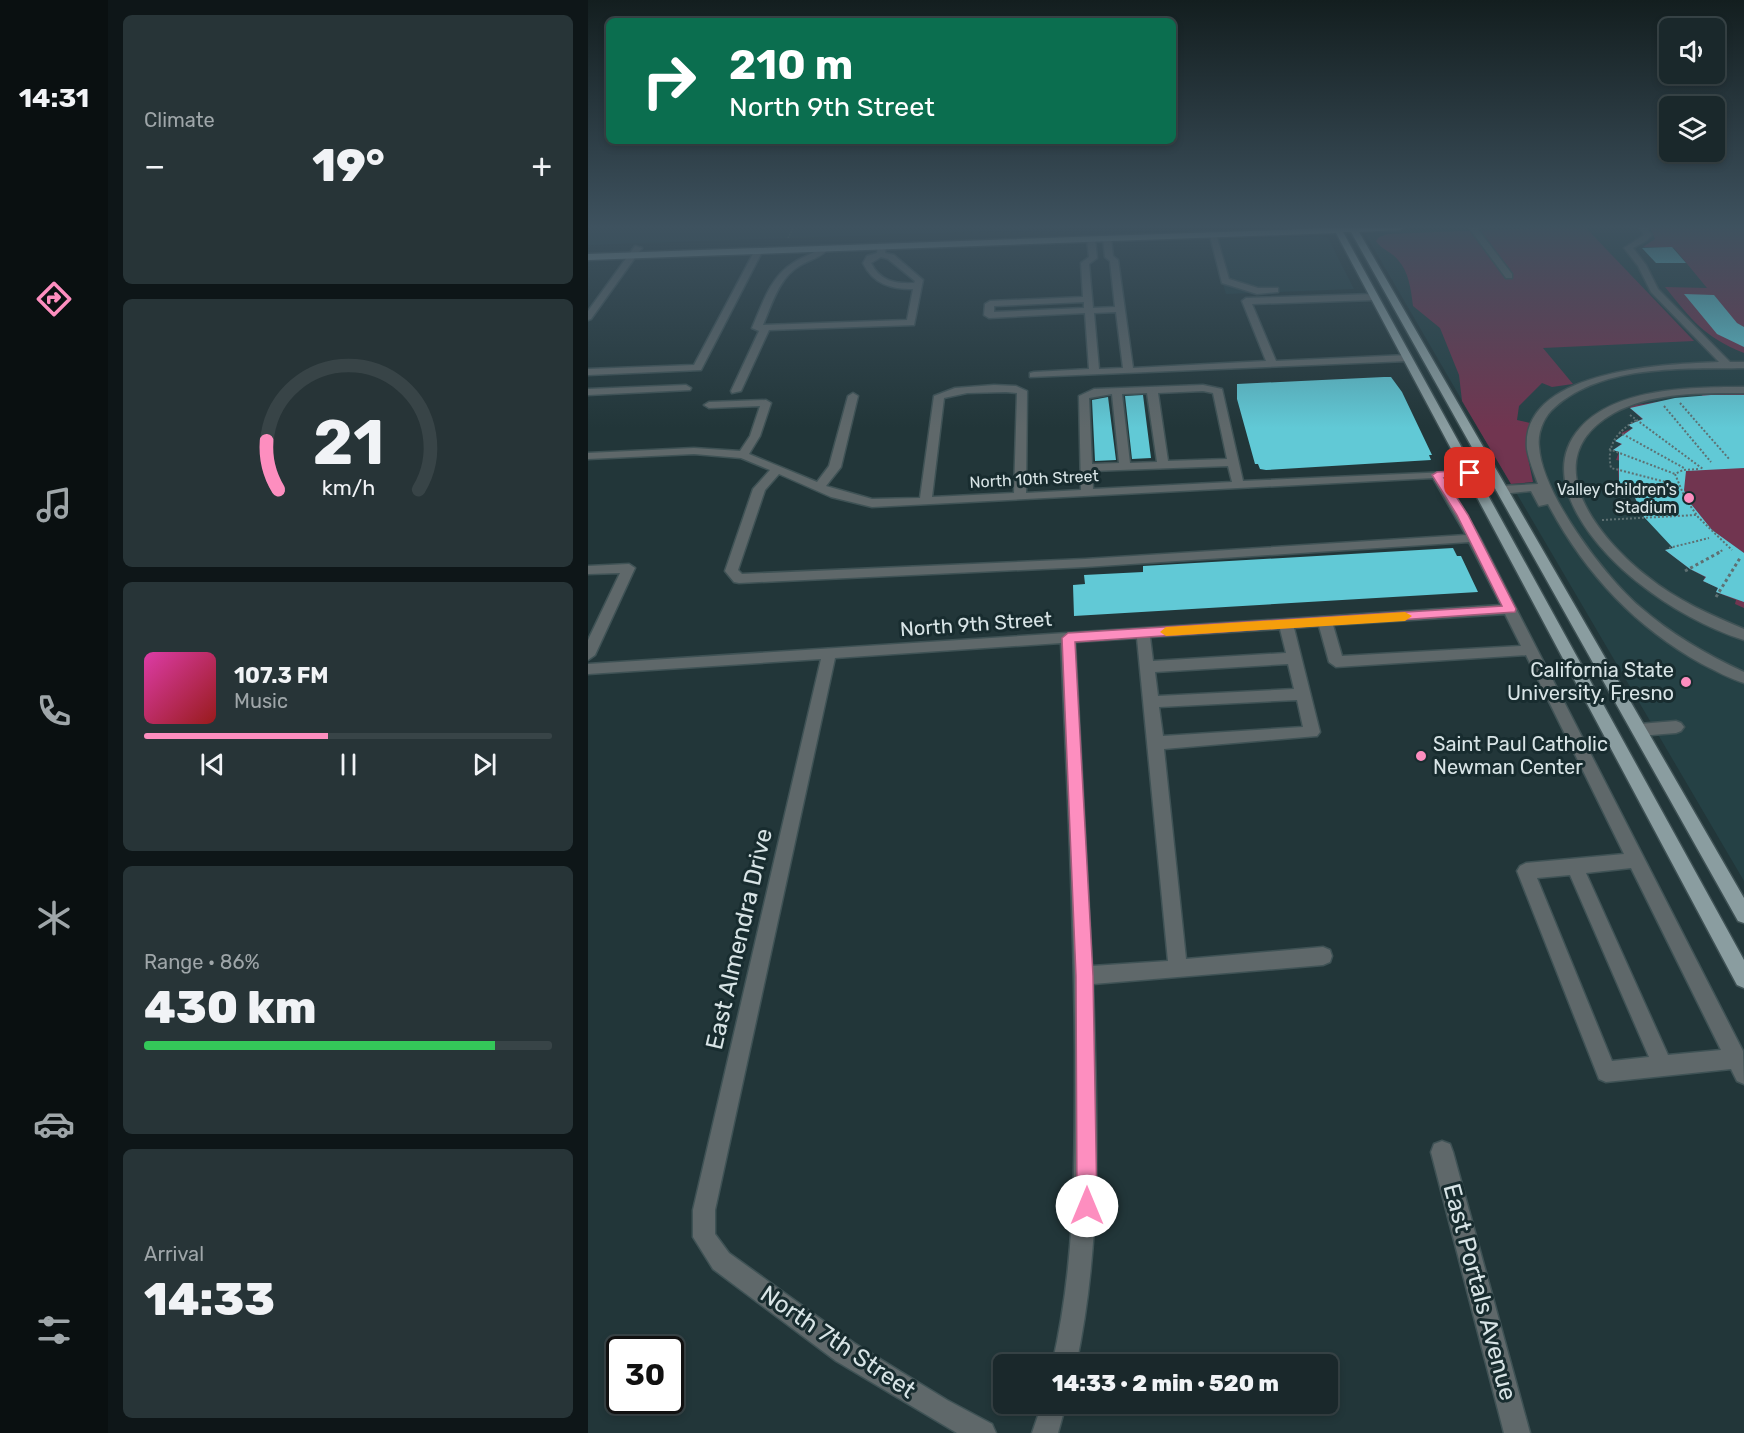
<!DOCTYPE html>
<meta charset="utf-8">
<style>
body{margin:0;font-family:Rubik,sans-serif;background:#273437;color:#f1f3f6;height:100vh;display:flex;flex-direction:column;font-size:22px;white-space:nowrap}
*{box-sizing:border-box;margin:0}
p{font-size:20px;color:#9fa6a9}
.icon{flex:none;width:33px;height:33px;fill:none;stroke:currentColor;stroke-width:2;stroke-linecap:round;stroke-linejoin:round}
.map{position:relative;flex:1;overflow:hidden}
.drawer{display:flex;flex-direction:column;gap:15px;padding:15px;background:#0e1618;width:480px}
.drawer>*{flex:none}
.top-card{position:absolute;left:18px;top:18px;width:570px;height:126px;border-radius:9px;box-shadow:0 3px 9px #0003,0 0 0 2px #384447;background:#0b6e4f;color:#fff;overflow:hidden}
.controls{position:absolute;left:1071px;top:18px;display:grid;gap:12px}
.controls a{display:grid;place-items:center;width:66px;height:66px;border-radius:9px;background:#1a282b;box-shadow:0 3px 9px #0003,0 0 0 2px #384447;font-size:30px}
.speed{position:absolute;left:18px;top:1336px;display:flex;gap:12px;font-size:30px;font-weight:700;text-align:center}
.speed>*{display:grid;place-content:center;width:78px;height:78px;border-radius:50%;background:#1a282b;box-shadow:0 3px 9px #0003,0 0 0 2px #384447;line-height:1}
.speed .limit{border:3px solid #111;border-radius:9px;background:#fff;color:#111}
.pin{position:absolute;display:grid;place-items:center;width:51px;height:51px;color:#fff;margin:-26px;border-radius:12px;box-shadow:0 3px 9px #0006}
.me{position:absolute;width:66px;margin:-33px;rotate:0deg;stroke-linejoin:round;filter:drop-shadow(0 0 4px #0008)}
.turn{display:flex;align-items:center;gap:21px;height:126px;padding:0 24px;font-size:27px}
.turn .icon{width:78px;height:78px;stroke-width:2.5}
.turn b{display:block;font-size:42px;line-height:51px}
.big{font-size:45px;font-weight:800;line-height:1.1}
.drawer .widget{flex:1;display:flex;flex-direction:column;justify-content:center;gap:9px;min-width:0;padding:0 21px;border-radius:9px;background:#273437}
.drawer .dial{align-items:center;gap:0}
.dial svg{height:156px;overflow:visible;fill:none;stroke:#384447;stroke-width:7;stroke-linecap:round;text-anchor:middle}
.dial text{fill:#f1f3f6;stroke:none}
.song{display:flex;align-items:center;gap:18px}
.cover{width:72px;height:72px;border-radius:9px;background:linear-gradient(135deg,hsl(320 70% 55%),hsl(0 70% 35%))}
.played{height:6px;border-radius:3px;background:linear-gradient(90deg,#fd8ebf 45%,#384447 45%)}
.keys{display:flex;justify-content:space-around;direction:ltr}
.heat{display:flex;justify-content:space-between;align-items:center;font-size:33px;direction:ltr}
.charge{height:9px;border-radius:4px;background:linear-gradient(90deg,#34c759 86%,#384447 0)}
.trip{position:absolute;left:405px;top:1354px;width:345px;height:60px;border-radius:9px;background:#1a282b;box-shadow:0 3px 9px #0003,0 0 0 2px #384447;font-weight:800;line-height:60px;text-align:center}
main{display:flex;flex:1;min-height:0}
.tabs{display:flex;flex-direction:column;width:108px;justify-content:space-around;align-items:center;background:#0a1011;color:#9fa6a9}
.tabs .icon{width:42px;height:42px}
.tabs .active{color:#fd8ebf}
.tabs b{font-size:27px;color:#f1f3f6}
.map>svg:first-child{display:block}
.built{fill:#254145}
.green{fill:#713550}
.building{fill:#61c9d6}
.lines{fill:none;stroke-linecap:round;stroke-linejoin:round}
.minor-casing{stroke:#3f5255;stroke-width:3}
.major-casing{stroke:#3f5255;stroke-width:3}
.path-far2{stroke:#5e7072;stroke-width:1.5;stroke-dasharray:1.5 1.5;stroke-linecap:butt}
.path-far1{stroke:#5e7072;stroke-width:2;stroke-dasharray:2 2;stroke-linecap:butt}
.path{stroke:#5e7072;stroke-width:3;stroke-dasharray:3 3;stroke-linecap:butt}
.minor{fill:#5f686a;fill-rule:evenodd}
.major{fill:#8a9da0;fill-rule:evenodd}
.route{fill:#fd8ebf;stroke:#a45c7c;stroke-width:1.5}
.slow{fill:#f59e0b}
.poi-dot{fill:#fd8ebf;stroke:#182c2f;stroke-width:2}
.labels{text-anchor:middle;dominant-baseline:central;stroke-width:6;stroke-linejoin:round;paint-order:stroke}
.far-street-label{font-size:16px;fill:#d8e4e6;stroke:#182c2f}
.far-poi-label{font-size:16px;fill:#d8e4e6;stroke:#182c2f;text-anchor:end}
.street-label{font-size:20px;fill:#d8e4e6;stroke:#182c2f}
.poi-label{font-size:20px;fill:#d8e4e6;stroke:#182c2f;text-anchor:end}
.near-street-label{font-size:24px;fill:#d8e4e6;stroke:#182c2f}
</style>
<main>
<nav class="tabs">
<b>14:31</b>
<svg class="icon active" aria-label="directions" viewBox="0 0 24 24"><path d="M12 3l9 9-9 9-9-9zM9 14v-3h6M13 9l2 2-2 2"/></svg>
<svg class="icon" aria-label="music" viewBox="0 0 24 24"><path d="M9 18V5l10-2v13"/><circle cx="6" cy="18" r="3"/><circle cx="16" cy="16" r="3"/></svg>
<svg class="icon" aria-label="phone" viewBox="0 0 24 24"><path d="M5 4h4l2 5-3 2q2 4 5 5l2-3 5 2v4C11 20 4 13 5 4z"/></svg>
<svg class="icon" aria-label="climate" viewBox="0 0 24 24"><path d="M12 3v18M4 7l16 10M4 17L20 7"/></svg>
<svg class="icon" aria-label="car" viewBox="0 0 24 24"><path d="M5 17H2v-5l4-1 3-4h7l3 4 3 1v5h-3M9 17h6M6 11h13"/><circle cx="7" cy="17" r="2"/><circle cx="17" cy="17" r="2"/></svg>
<svg class="icon" aria-label="filters" viewBox="0 0 24 24"><path d="M4 7h16M4 17h16"/><circle cx="9" cy="7" r="2"/><circle cx="15" cy="17" r="2"/></svg>
</nav>
<section class="drawer">
<div class="widget"><p>Climate</p>
<div class="heat"><a>−</a><b class="big">19°</b><a>+</a></div>
</div>
<div class="widget dial"><svg viewBox="0 0 100 80">
<path d="M14 69A42 42 0 1 1 86 69"/>
<path d="M14 69A42 42 0 0 1 8 44" stroke="#fd8ebf"/>
<text x="50" y="56" font-size="32" font-weight="700">21</text>
<text x="50" y="72" font-size="11">km/h</text>
</svg></div>
<div class="widget">
<div class="song"><i class="cover"></i><div><b>107.3 FM</b><p>Music</p></div></div>
<div class="played"></div>
<div class="keys"><svg class="icon" aria-label="previous" viewBox="0 0 24 24"><path d="M18 5L8 12l10 7zM5 5v14"/></svg><svg class="icon" aria-label="pause" viewBox="0 0 24 24"><path d="M8 5v14M16 5v14"/></svg><svg class="icon" aria-label="next" viewBox="0 0 24 24"><path d="M6 5l10 7-10 7zM19 5v14"/></svg></div>
</div>
<div class="widget"><p>Range · 86%</p><b class="big">430 km</b><div class="charge"></div></div>
<div class="widget"><p>Arrival</p><b class="big">14:33</b></div>
</section>
<div class="map">
<svg width="1156" height="1433" viewBox="0 0 1156 1433">
<rect width="100%" height="100%" fill="#223639"/>
<!-- built -->
<path class="built" d="M0 228H488L0 245Z
M774 228H1156V881L872 397Z
M734 236 740 238 766 289 638 294 622 240Z"/>
<!-- green -->
<path class="green" d="M951 228H998L1106 341 955 348 985 384 964 387 954 383 931 406 929 420 942 423 939 453 945 482 923 484 874 401 871 375 852 328 825 306C823 290 821 272 810 260 804 252 794 250 788 241L791 237 800 234Z
M1062 228H1156V353C1116 337 1104 320 1077 287L1119 288 1086 248 1055 247 1067 239Z
M1156 391V608L1147 604 1148 600 1128 592 1130 588 1115 581 1117 577 1102 569 1077 550 1085 548 1052 509 1042 487 1031 486 1030 469 1034 461 1028 460 1031 452 1025 450 1033 444 1027 441 1035 435 1033 433 1045 428 1040 425 1054 419 1040 406C1066 403 1089 398 1115 397L1113 393Z"/>
<!-- building -->
<path class="building" d="M1084 247 1098 263H1068L1054 248Z
M1096 294 1126 295 1149 323 1156 327V347L1129 334Z
M796 377H803L814 392 844 455H841L843 460 678 470 672 469 670 464H667L649 399V384Z
M555 395 563 458 544 459 537 396Z
M1123 395H1156V468L1098 471 1096 490 1099 499 1124 530 1156 553V602L1128 592 1130 588 1115 581 1118 577 1102 569 1077 550 1085 548 1056 517 1042 487 1031 486V452L1025 450 1034 444 1027 441 1045 428 1040 425 1055 419 1042 408 1087 398Z
M520 397 528 460 507 461 504 400Z
M865 548 869 556H873L890 592 486 616 485 585 497 584 496 575 555 572V566Z"/>
<g class="lines">
<defs>
<path id="minor" d="M881 228H889L924 274V278H918Z
M1051 228H1059L1064 235 1058 241 1045 248 1058 265 1070 289 1142 362H1156V368C1096 369 1016 364 967 407 956 416 949 433 951 447 954 494 1017 577 1052 607 1083 634 1119 655 1156 672V683C1142 679 1128 671 1114 664 1047 627 996 572 960 504L951 506 943 491 913 494 907 490 913 486 950 484C946 473 941 461 939 449 932 369 1080 364 1131 362L1063 292 1050 266 1036 248 1056 235Z
M621 232 628 234 641 279 670 288H690V292L669 294 634 283Z
M519 236 523 238 525 256 530 260 545 368 678 361 654 301 658 298 786 294 790 297 786 300 664 304 688 361 819 355 824 358 819 361 442 377V373L446 372 501 369 497 313 401 318 396 315 397 304 402 301 495 297 493 263 501 257 499 239 503 237 507 239 509 258 501 264 505 308 527 307 522 261 517 257 515 238ZM496 302V308L406 312V306ZM528 312 535 368 511 369 506 313Z
M294 244 298 246 297 253 306 255 335 280 326 325 181 330 153 391 144 393 143 391 171 331 164 328C174 305 182 277 205 263 215 256 225 255 234 246L241 248C233 258 223 259 213 265 191 277 184 304 175 325L319 320 325 289C303 289 285 284 275 263L279 256 289 253 290 246ZM293 257 300 259 327 281 326 283C307 284 292 281 283 263Z
M47 246 54 248 3 319 0 320V311Z
M171 248 175 250 113 370 0 375V369L106 365 167 250Z
M98 385 103 388 102 390 0 395V389Z
M406 385 428 386 439 391 438 493 493 490 491 396 506 389 615 385 634 389 655 481 907 470V474L903 475 857 478 892 538 1155 1051 1156 1084 1149 1081 1143 1069 1018 1082 1011 1079 929 871 932 866 938 863 1036 854 938 655 748 667 741 662 731 626 706 628 732 732 729 736 576 749 598 959 735 947 742 950 744 956 742 962 735 965 505 984C509 1112 515 1240 488 1365H464C488 1262 487 1158 487 1053 486 916 479 780 473 643L247 658 127 1210V1234L141 1253 266 1343 359 1400 404 1424 408 1433H369L248 1361 125 1269 105 1237V1210L233 659 0 674V664L913 605 881 542 497 567 151 583 146 582 137 571 165 489 182 470 153 458 106 454 0 459V453L106 448 152 451 162 436 172 406 121 408 116 405 121 402 178 400 183 403 172 436 161 454 229 482 241 466 260 396 265 393 270 396 253 467 238 486 284 499 332 498 346 396 367 388ZM615 391 625 393 639 459 580 461 570 393ZM418 392 429 393 426 493 344 497 356 398 379 393ZM559 393 569 462 542 463 534 394ZM524 394 531 463 504 464 501 398ZM640 466 644 482 505 489 504 471ZM191 474 243 497 284 507 845 478 878 535 497 559 154 574 150 570 177 490ZM917 614 933 646 754 656 745 625ZM692 629 698 653 565 661 562 637ZM549 638 580 961 504 966 487 642ZM700 664 706 689 570 696 567 672ZM709 700 715 727 575 736 571 707ZM1043 868 1133 1050 1080 1055 998 873ZM982 875 1061 1057 1024 1061 949 878Z
M1156 387V393C1114 393 1064 392 1026 413 945 459 1010 538 1060 577 1088 600 1123 615 1156 629V640C1120 629 1081 607 1052 584 1010 552 946 480 992 428 1028 387 1106 387 1156 387Z
M41 564 47 568 7 655 0 660V640L32 573 0 574V566Z
M1088 721 1093 723 1096 727 1093 731 1088 733 1051 736 1046 734 1043 730 1046 726 1051 724Z
M854 1141 862 1144 865 1152 942 1433H916L843 1152 846 1144Z
M454 1404H478L470 1433H444Z"/>
<path id="major" d="M745 228H816L812 230 771 232 1156 898V923L1150 921 763 232H755L1156 960V988L1149 985 748 233 0 260V254Z"/>
</defs>
<!-- minor casing -->
<use href="#minor" class="minor-casing"/>
<!-- major casing -->
<use href="#major" class="major-casing"/>
<!-- path-far2 -->
<path class="path-far2" d="M200 238 205 228"/>
<!-- path-far1 -->
<path class="path-far1" d="M1092 403 1142 460
M1076 406 1123 462
M1042 415 1115 469
M1048 420C1029 432 1018 445 1023 468L1086 484
M1031 432 1096 468
M1021 449 1087 474
M1110 469 1095 470 1087 474 1097 498 1110 517 1144 550
M998 488 1031 491 1041 488 1088 494
M1014 520 1108 515
M1081 548 1121 538
M1129 553 1135 550"/>
<!-- path -->
<path class="path" d="M1097 571 1132 552
M1128 597 1152 558"/>
<!-- minor -->
<use href="#minor" class="minor"/>
<!-- major -->
<use href="#major" class="major"/>
</g>
<!-- sky -->
<linearGradient id="sky" x2="0" y2="1"><stop stop-color="#131e1f"/><stop offset="0.53" stop-color="#3e525f"/><stop offset="1" stop-color="#3e525f" stop-opacity="0"/></linearGradient>
<rect width="1156" height="428" fill="url(#sky)"/>
<!-- route -->
<path class="route" d="M882 470 886 471V476L856 478 880 515 928 609 927 612 487 642 505 976 509 1206 506 1213 499 1216 492 1213 489 1206 488 976 474 638 480 633 914 606 869 515 844 475 849 472Z"/>
<!-- slow -->
<path class="slow" d="M817 612 824 616 817 621 578 636 572 632 578 627Z"/>
<!-- markers -->
<g class="poi-dot">
<circle cx="1101" cy="498" r="6"/>
<circle cx="1098" cy="682" r="6"/>
<circle cx="833" cy="756" r="6"/>
</g>
<g class="labels">
<!-- far-street labels -->
<g class="far-street-label">
<text transform="translate(446 479) rotate(-3)">North 10th Street</text>
</g>
<!-- far-poi labels -->
<g class="far-poi-label">
<text x="1089" y="489">Valley Children's<tspan x="1089" dy="18">Stadium</tspan></text>
</g>
<!-- street labels -->
<g class="street-label">
<text transform="translate(388 624) rotate(-4)">North 9th Street</text>
</g>
<!-- poi labels -->
<g class="poi-label">
<text x="1086" y="670">California State<tspan x="1086" dy="23">University, Fresno</tspan></text>
<text x="845" y="744" text-anchor="start">Saint Paul Catholic<tspan x="845" dy="23">Newman Center</tspan></text>
</g>
<!-- near-street labels -->
<g class="near-street-label">
<text transform="translate(151 939) rotate(-77)">East Almendra Drive</text>
<text transform="translate(892 1292) rotate(75)">East Portals Avenue</text>
<text transform="translate(250 1342) rotate(34)">North 7th Street</text>
</g>
</g>
</svg>
<div class="controls">
<a><svg class="icon" aria-label="sound" viewBox="0 0 24 24"><path d="M4 9h4l5-4v14l-5-4H4zM17 9q2 3 0 6"/></svg></a>
<a><svg class="icon" aria-label="layers" viewBox="0 0 24 24"><path d="M12 4l9 5-9 5-9-5zM3 14l9 5 9-5"/></svg></a>
</div>
<div class="speed"><div class="limit">30</div></div>
<div class="pin" style="left:882px;top:473px;background:#d93025"><svg class="icon" aria-label="arrive" viewBox="0 0 24 24"><path d="M6 21V4h12l-3 4 3 4H6"/></svg></div>
<svg class="me" style="left:499px;top:1206px" viewBox="-20 -20 40 40"><circle r="19" fill="#fff"/><path d="M0-13L10 11 0 6-10 11z" fill="#fd8ebf"/></svg>
<div class="trip">14:33 · 2 min · 520 m</div>
<div class="top-card">
<div class="turn"><svg class="icon" aria-label="right" viewBox="0 0 24 24"><path d="M7 20v-9h11M14 6l5 5-5 5"/></svg><div><b>210 m</b>North 9th Street</div></div>
</div>
</div>
</main>
